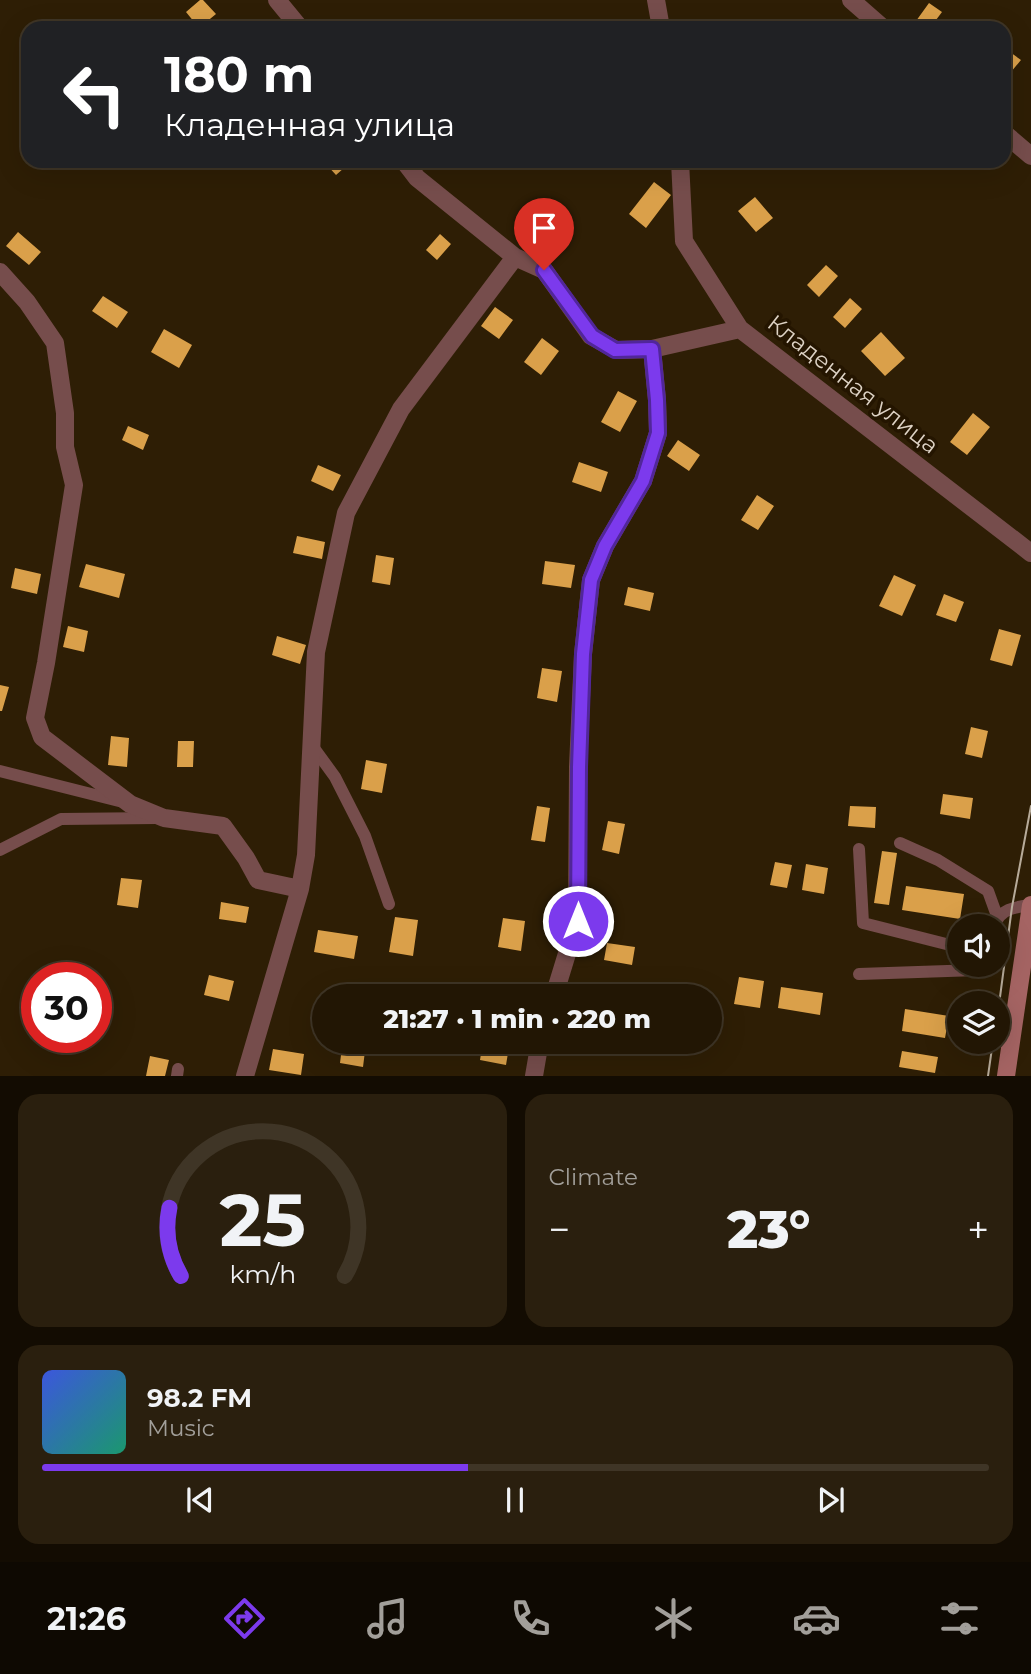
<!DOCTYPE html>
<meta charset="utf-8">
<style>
body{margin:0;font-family:Montserrat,sans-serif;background:#2a1f0e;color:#f1f3f6;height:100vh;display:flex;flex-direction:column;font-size:26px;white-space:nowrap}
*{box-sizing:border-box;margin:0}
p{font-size:23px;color:#a29f9a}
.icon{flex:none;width:38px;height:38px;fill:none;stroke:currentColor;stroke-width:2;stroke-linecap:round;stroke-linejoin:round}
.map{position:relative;height:1076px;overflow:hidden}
.details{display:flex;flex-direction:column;gap:18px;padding:18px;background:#130c02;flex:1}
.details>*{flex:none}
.banner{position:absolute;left:21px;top:21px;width:990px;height:147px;border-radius:21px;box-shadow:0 7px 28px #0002,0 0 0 2px #3f3526;background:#202124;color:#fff;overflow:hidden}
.tools{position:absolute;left:947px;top:914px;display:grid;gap:14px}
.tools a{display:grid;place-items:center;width:63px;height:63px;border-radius:50%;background:#221604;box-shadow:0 7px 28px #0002,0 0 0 2px #3f3526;font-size:35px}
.speed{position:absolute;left:21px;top:962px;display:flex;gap:14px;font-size:35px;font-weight:700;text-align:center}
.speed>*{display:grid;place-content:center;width:91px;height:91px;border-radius:50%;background:#221604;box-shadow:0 7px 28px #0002,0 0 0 2px #3f3526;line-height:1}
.speed .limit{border:10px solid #d22;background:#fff;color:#111}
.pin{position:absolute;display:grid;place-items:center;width:60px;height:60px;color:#fff;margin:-72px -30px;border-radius:50% 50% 50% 0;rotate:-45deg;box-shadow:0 0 7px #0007}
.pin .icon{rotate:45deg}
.me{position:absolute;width:77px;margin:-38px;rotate:0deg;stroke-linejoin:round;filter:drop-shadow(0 0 5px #0008)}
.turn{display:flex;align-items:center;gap:24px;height:147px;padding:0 28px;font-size:32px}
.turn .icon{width:91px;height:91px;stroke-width:2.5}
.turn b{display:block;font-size:49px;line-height:60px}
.big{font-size:52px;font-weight:800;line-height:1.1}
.details .card{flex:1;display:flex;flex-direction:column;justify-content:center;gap:10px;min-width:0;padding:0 24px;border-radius:21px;background:#2a1f0e}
.details .dial{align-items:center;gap:0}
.dial svg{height:182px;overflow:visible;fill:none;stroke:#3f3526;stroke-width:7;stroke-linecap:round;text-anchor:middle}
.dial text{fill:#f1f3f6;stroke:none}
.song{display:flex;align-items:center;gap:21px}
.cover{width:84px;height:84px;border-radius:10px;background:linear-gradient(135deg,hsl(230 70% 55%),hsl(160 70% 35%))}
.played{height:7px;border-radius:4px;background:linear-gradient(90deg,#7c3aed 45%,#3f3526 45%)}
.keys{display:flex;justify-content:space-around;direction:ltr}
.heat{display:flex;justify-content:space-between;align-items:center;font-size:38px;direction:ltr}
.details .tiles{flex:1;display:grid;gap:18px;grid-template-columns:1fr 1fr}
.card:last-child{grid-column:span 2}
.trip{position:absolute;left:312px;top:984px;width:410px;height:70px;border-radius:35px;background:#221604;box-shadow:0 7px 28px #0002,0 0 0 2px #3f3526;font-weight:800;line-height:70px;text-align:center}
.tabs{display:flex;height:112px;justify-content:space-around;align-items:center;background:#0e0902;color:#a29f9a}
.tabs .icon{width:49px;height:49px}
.tabs .selected{color:#7c3aed}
.tabs b{font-size:32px;color:#f1f3f6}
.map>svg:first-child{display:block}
.building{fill:#daa04a}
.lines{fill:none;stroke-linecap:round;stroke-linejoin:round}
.service{stroke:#764d4c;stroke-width:12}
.minor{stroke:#764d4c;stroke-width:18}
.secondary{stroke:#a56463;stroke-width:18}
.tram{stroke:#b7ab9a;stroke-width:2}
.route-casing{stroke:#51269a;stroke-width:18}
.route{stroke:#7c3aed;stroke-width:12}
.labels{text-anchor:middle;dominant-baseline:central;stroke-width:7;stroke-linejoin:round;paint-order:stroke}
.street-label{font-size:23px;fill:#ddd2c4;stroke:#241500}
</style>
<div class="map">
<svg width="1031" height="1076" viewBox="0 0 1031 1076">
<rect width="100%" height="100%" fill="#2e1e05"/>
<!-- building -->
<path class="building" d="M200 0H203L216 14 199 28 186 12Z
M929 3 942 12 930 28H927L916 21Z
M1007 50 1021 60 1006 78 1004 77V53Z
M328 161H352L336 175 325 163Z
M654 182 671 195 646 228 629 214Z
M755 197 773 218 756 232 738 211Z
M18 232 41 252 29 265 6 246Z
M440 234 451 244 437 260 426 250Z
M826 265 838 276 819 297 807 285Z
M103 296 128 312 117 328 92 311Z
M850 298 862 309 845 328 833 317Z
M495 307 513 320 499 339 481 326Z
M164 329 192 345 179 368 151 352Z
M881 332 905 358 885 376 861 351Z
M542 338 559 351 541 375 524 362Z
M618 391 637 401 620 432 601 422Z
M973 413 990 427 967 455 950 442Z
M128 426 149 435 143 450 122 440Z
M678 440 700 455 689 471 667 456Z
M579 462 608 472 601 492 572 482Z
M318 465 341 475 333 491 311 481Z
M757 495 774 506 758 530 741 520Z
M297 536 325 542 322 559 293 553Z
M376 555 394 558 390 585 372 582Z
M545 561 575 565 571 588 542 584Z
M86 564 125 574 119 598 79 587Z
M15 568 41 574 37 594 11 588Z
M894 575 916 585 902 616 879 606Z
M628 587 654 593 650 611 624 605Z
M944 594 964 602 956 622 936 615Z
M68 626 88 631 84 652 63 647Z
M999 629 1021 635 1012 666 990 660Z
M277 636 306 645 300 664 272 655Z
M542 668 562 671 557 702 537 698Z
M0 685 9 687 2 711H0Z
M971 727 988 731 982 758 965 754Z
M111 736 129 738 127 767 108 765Z
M178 741H194L193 767H177Z
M366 760 387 764 382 793 361 789Z
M943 794 973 798 970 819 940 814Z
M537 806 550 808 545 842 531 840Z
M850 806 876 807 875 828 848 826Z
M608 821 625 824 619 854 602 850Z
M882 851 897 853 889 905 874 903Z
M775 862 792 865 787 888 770 885Z
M806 864 828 868 824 894 802 890Z
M121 878 142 880 138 908 117 905Z
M906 886 964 894 960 919 902 910Z
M221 902 249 907 246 923 219 919Z
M395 917 418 920 413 956 389 952Z
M503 918 525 921 521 951 498 947Z
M318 930 358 936 354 959 314 952Z
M607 943 635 947 632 965 604 960Z
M209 975 234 981 229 1001 204 995Z
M739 977 764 981 760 1008 734 1004Z
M781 987 823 993 820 1015 778 1008Z
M905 1009 949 1016 945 1038 902 1031Z
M483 1041H510L506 1065 480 1060Z
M342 1047 365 1051 363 1067 340 1063Z
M273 1049 304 1054 301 1075 269 1070Z
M902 1051 938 1057 935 1073 899 1067Z
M150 1056 169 1060 165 1076H146Z"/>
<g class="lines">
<!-- service -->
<path class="service" d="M311 744 335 777 365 836 389 904
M0 771 123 802
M900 843 938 860 988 891 997 916
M859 849 863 923 954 946 959 944
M0 850 61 819 157 818
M994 926C1000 909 1014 907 1031 905
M859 974 977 970 980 964
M177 1076 178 1069"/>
<!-- minor -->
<path class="minor" d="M277 0 300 28
M656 0 661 28
M851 0 883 28
M1004 133 1031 156
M404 161 417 178 515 257 544 270 591 336 616 350 652 349 740 329 1031 553
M680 161 684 241 740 329
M0 272 27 302 55 343 65 413V447L74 485 46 663 35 718 42 737 130 804 164 818 223 826 246 858 258 880 300 889
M554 996 577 921 578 767 583 654 591 580 605 546 643 481 658 433 657 400 652 349
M245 1076 300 889 306 855 316 652 346 513 401 409 515 257
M534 1076 540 1041"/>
<!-- secondary -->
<path class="secondary" d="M1006 1076 1031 905"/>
<!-- tram -->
<path class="tram" d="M998 1012 1012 907 1031 806
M988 1076 993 1041"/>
</g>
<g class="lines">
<defs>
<path id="route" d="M544 270 592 336 615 350 652 349 657 400 658 433 643 481 605 546 591 580 583 654 579 767 578 921"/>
</defs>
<!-- route casing -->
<use href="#route" class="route-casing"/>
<!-- route -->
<use href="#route" class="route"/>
</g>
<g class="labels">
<!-- street labels -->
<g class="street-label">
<text transform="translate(853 384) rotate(38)">Кладенная улица</text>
</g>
</g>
</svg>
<div class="tools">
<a><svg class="icon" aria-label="sound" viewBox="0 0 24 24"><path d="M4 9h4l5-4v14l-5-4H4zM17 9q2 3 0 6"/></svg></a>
<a><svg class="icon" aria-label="layers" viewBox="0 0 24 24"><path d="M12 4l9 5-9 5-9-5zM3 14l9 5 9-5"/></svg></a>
</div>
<div class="speed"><div class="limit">30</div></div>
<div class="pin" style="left:544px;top:270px;background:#d93025"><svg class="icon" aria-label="arrive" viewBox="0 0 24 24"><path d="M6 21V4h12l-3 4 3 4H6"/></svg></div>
<svg class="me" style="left:578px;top:921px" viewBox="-20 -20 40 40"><circle r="17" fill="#7c3aed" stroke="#fff" stroke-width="3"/><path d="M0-11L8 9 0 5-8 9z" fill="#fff"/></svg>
<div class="trip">21:27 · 1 min · 220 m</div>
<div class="banner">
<div class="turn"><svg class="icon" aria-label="left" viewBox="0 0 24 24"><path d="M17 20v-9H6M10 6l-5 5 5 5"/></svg><div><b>180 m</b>Кладенная улица</div></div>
</div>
</div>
<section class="details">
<div class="tiles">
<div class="card dial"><svg viewBox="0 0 100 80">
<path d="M14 69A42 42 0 1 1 86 69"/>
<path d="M14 69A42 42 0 0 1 9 39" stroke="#7c3aed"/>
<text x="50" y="56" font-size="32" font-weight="700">25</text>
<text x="50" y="72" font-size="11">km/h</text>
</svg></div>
<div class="card"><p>Climate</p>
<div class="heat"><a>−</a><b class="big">23°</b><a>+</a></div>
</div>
<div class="card">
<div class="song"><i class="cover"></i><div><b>98.2 FM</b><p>Music</p></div></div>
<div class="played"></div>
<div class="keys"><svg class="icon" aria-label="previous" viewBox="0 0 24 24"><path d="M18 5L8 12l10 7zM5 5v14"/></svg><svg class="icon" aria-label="pause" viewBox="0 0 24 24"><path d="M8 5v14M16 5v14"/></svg><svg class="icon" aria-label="next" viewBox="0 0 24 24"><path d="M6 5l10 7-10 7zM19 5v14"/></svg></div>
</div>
</div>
</section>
<nav class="tabs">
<b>21:26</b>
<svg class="icon selected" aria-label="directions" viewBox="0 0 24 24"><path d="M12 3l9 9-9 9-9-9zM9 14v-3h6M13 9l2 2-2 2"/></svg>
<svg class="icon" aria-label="music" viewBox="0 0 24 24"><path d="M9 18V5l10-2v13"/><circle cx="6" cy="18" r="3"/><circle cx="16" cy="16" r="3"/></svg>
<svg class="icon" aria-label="phone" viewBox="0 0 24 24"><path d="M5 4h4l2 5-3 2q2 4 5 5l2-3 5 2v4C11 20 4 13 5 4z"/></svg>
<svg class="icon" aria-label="climate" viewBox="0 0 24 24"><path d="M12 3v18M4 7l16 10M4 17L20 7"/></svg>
<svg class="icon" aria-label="car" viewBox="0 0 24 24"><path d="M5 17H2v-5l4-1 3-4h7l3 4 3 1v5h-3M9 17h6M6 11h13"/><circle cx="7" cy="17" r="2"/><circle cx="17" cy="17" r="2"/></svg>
<svg class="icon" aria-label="filters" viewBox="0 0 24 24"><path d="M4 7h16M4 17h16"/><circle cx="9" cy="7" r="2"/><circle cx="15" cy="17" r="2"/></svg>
</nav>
